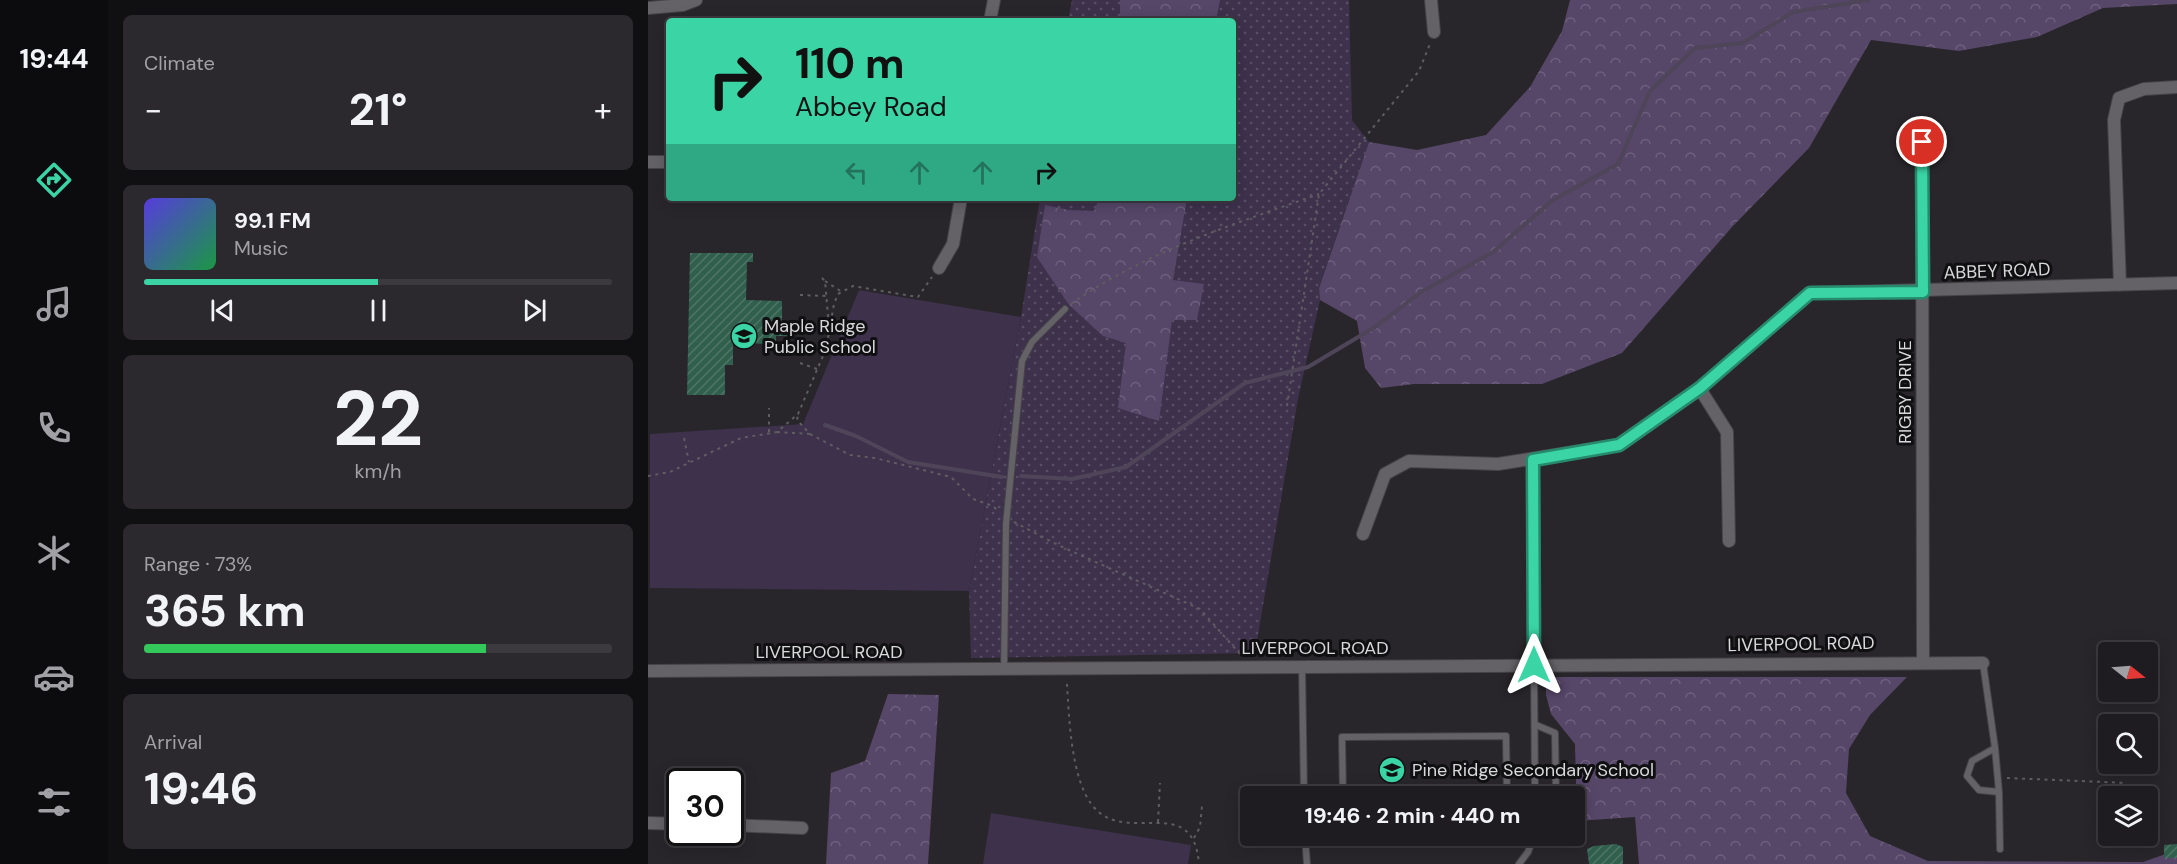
<!DOCTYPE html>
<meta charset="utf-8">
<style>
body{margin:0;font-family:"DM Sans",sans-serif;background:#2b292d;color:#f1f3f6;height:100vh;display:flex;flex-direction:column;font-size:22px;white-space:nowrap}
*{box-sizing:border-box;margin:0}
p{font-size:20px;color:#a1a1a5}
.icon{flex:none;width:33px;height:33px;fill:none;stroke:currentColor;stroke-width:2;stroke-linecap:round;stroke-linejoin:round}
.map{position:relative;flex:1;overflow:hidden}
.side{display:flex;flex-direction:column;gap:15px;padding:15px;background:#100f12;width:540px}
.side>*{flex:none}
.guide{position:absolute;left:18px;top:18px;width:570px;height:183px;border-radius:6px;box-shadow:0 3px 15px #0003,0 0 0 2px #3c3a3e;background:#3ad4a5;color:#111;overflow:hidden}
.needle{width:39px;rotate:107deg}
.controls{position:absolute;left:1450px;top:642px;display:grid;gap:12px}
.controls a{display:grid;place-items:center;width:60px;height:60px;border-radius:6px;background:#1e1c20;box-shadow:0 3px 15px #0003,0 0 0 2px #3c3a3e;font-size:30px}
.speed{position:absolute;left:18px;top:768px;display:flex;gap:12px;font-size:30px;font-weight:700;text-align:center}
.speed>*{display:grid;place-content:center;width:78px;height:78px;border-radius:50%;background:#1e1c20;box-shadow:0 3px 15px #0003,0 0 0 2px #3c3a3e;line-height:1}
.speed .limit{border:3px solid #111;border-radius:9px;background:#fff;color:#111}
.pin{position:absolute;display:grid;place-items:center;width:51px;height:51px;color:#fff;margin:-26px;border:3px solid #fff;border-radius:50%;box-shadow:0 2px 6px #0007}
.me{position:absolute;width:66px;margin:-33px;rotate:0deg;stroke-linejoin:round;filter:drop-shadow(0 0 4px #0008)}
.turn{display:flex;align-items:center;gap:21px;height:126px;padding:0 30px;font-size:27px}
.turn .icon{width:78px;height:78px;stroke-width:2.5}
.turn b{display:block;font-size:42px;line-height:51px}
.lanes{display:flex;align-items:center;height:57px;padding:0 30px;background:#0003;justify-content:center;gap:30px;direction:ltr}
.lanes .off{opacity:.35}
.big{font-size:45px;font-weight:700;line-height:1.1}
.side .card{flex:1;display:flex;flex-direction:column;justify-content:center;gap:9px;min-width:0;padding:0 21px;border-radius:9px;background:#2b292d}
.side .dial{align-items:center;gap:0}
.dial b{font-size:78px;line-height:1}
.song{display:flex;align-items:center;gap:18px}
.cover{width:72px;height:72px;border-radius:9px;background:linear-gradient(135deg,hsl(250 70% 55%),hsl(140 70% 35%))}
.played{height:6px;border-radius:3px;background:linear-gradient(90deg,#3ad4a5 50%,#3c3a3e 50%)}
.keys{display:flex;justify-content:space-around;direction:ltr}
.heat{display:flex;justify-content:space-between;align-items:center;font-size:33px;direction:ltr}
.charge{height:9px;border-radius:4px;background:linear-gradient(90deg,#34c759 73%,#3c3a3e 0)}
.trip{position:absolute;left:592px;top:786px;width:345px;height:60px;border-radius:6px;background:#1e1c20;box-shadow:0 3px 15px #0003,0 0 0 2px #3c3a3e;font-weight:700;line-height:60px;text-align:center}
main{display:flex;flex:1;min-height:0}
.dock{display:flex;flex-direction:column;width:108px;justify-content:space-around;align-items:center;background:#0c0b0d;color:#a1a1a5}
.dock .icon{width:42px;height:42px}
.dock .on{color:#3ad4a5}
.dock b{font-size:27px;color:#f1f3f6}
.map>svg:first-child{display:block}
.grass{fill:url(#grass-dots)}
.forest{fill:url(#forest-crowns)}
.green{fill:#3d314c}
.lines{fill:none;stroke-linecap:round;stroke-linejoin:round}
.stream{stroke:#4f4559;stroke-width:4}
.building{fill:url(#building-hatch)}
.service-casing{stroke:#454346;stroke-width:8}
.minor-casing{stroke:#454346;stroke-width:14}
.path{stroke:#5f5d60;stroke-width:2;stroke-dasharray:3 4.5;stroke-linecap:butt}
.service{stroke:#646266;stroke-width:6}
.minor{stroke:#646266;stroke-width:12}
.route-casing{stroke:#268a6b;stroke-width:15}
.route{stroke:#3ad4a5;stroke-width:10}
.labels{text-anchor:middle;dominant-baseline:central;stroke-width:6;stroke-linejoin:round;paint-order:stroke}
.street-label{font-size:18px;fill:#d9d8da;stroke:#100f11}
.poi-label{font-size:18px;fill:#d9d8da;stroke:#100f11;text-anchor:start}
</style>
<main>
<nav class="dock">
<b>19:44</b>
<svg class="icon on" aria-label="directions" viewBox="0 0 24 24"><path d="M12 3l9 9-9 9-9-9zM9 14v-3h6M13 9l2 2-2 2"/></svg>
<svg class="icon" aria-label="music" viewBox="0 0 24 24"><path d="M9 18V5l10-2v13"/><circle cx="6" cy="18" r="3"/><circle cx="16" cy="16" r="3"/></svg>
<svg class="icon" aria-label="phone" viewBox="0 0 24 24"><path d="M5 4h4l2 5-3 2q2 4 5 5l2-3 5 2v4C11 20 4 13 5 4z"/></svg>
<svg class="icon" aria-label="climate" viewBox="0 0 24 24"><path d="M12 3v18M4 7l16 10M4 17L20 7"/></svg>
<svg class="icon" aria-label="car" viewBox="0 0 24 24"><path d="M5 17H2v-5l4-1 3-4h7l3 4 3 1v5h-3M9 17h6M6 11h13"/><circle cx="7" cy="17" r="2"/><circle cx="17" cy="17" r="2"/></svg>
<svg class="icon" aria-label="filters" viewBox="0 0 24 24"><path d="M4 7h16M4 17h16"/><circle cx="9" cy="7" r="2"/><circle cx="15" cy="17" r="2"/></svg>
</nav>
<section class="side">
<div class="card"><p>Climate</p>
<div class="heat"><a>−</a><b class="big">21°</b><a>+</a></div>
</div>
<div class="card">
<div class="song"><i class="cover"></i><div><b>99.1 FM</b><p>Music</p></div></div>
<div class="played"></div>
<div class="keys"><svg class="icon" aria-label="previous" viewBox="0 0 24 24"><path d="M18 5L8 12l10 7zM5 5v14"/></svg><svg class="icon" aria-label="pause" viewBox="0 0 24 24"><path d="M8 5v14M16 5v14"/></svg><svg class="icon" aria-label="next" viewBox="0 0 24 24"><path d="M6 5l10 7-10 7zM19 5v14"/></svg></div>
</div>
<div class="card dial"><b>22</b><p>km/h</p></div>
<div class="card"><p>Range · 73%</p><b class="big">365 km</b><div class="charge"></div></div>
<div class="card"><p>Arrival</p><b class="big">19:46</b></div>
</section>
<div class="map">
<svg width="1529" height="864" viewBox="0 0 1529 864">
<defs>
<pattern id="grass-dots" width="8" height="8" patternUnits="userSpaceOnUse" patternTransform="scale(1.5)"><rect width="8" height="8" fill="#3d314c"/><path d="M2 2h.1M6 6h.1" fill="none" stroke="#584e65" stroke-width="1.8" stroke-linecap="round"/></pattern>
<pattern id="forest-crowns" width="20" height="18" patternUnits="userSpaceOnUse" patternTransform="scale(1.5)"><rect width="20" height="18" fill="#564668"/><path d="M2 6a3 3 0 1 1 6 0M12 15a3 3 0 1 1 6 0" fill="none" stroke="#6e607d"/></pattern>
<pattern id="building-hatch" width="6" height="6" patternUnits="userSpaceOnUse" patternTransform="scale(1.5)"><rect width="6" height="6" fill="#315f4e"/><path d="M-1 1l2-2M0 6l6-6M5 7l2-2" fill="none" stroke="#4e7567"/></pattern>
</defs>
<rect width="100%" height="100%" fill="#28262a"/>
<!-- grass -->
<path class="grass" d="M424 0H701L704 120 721 142 671 287 672 300 650 399 607 653 323 658 321 591 373 317 392 198H585V21H420Z"/>
<!-- forest -->
<path class="forest" d="M472 0H572L568 21H475L472 16Z
M922 0H1529V4L1455 8 1389 37 1311 51 1223 40 1161 148 1084 227 974 353 894 384H766L733 388 717 368 709 321 672 300 671 288 721 142 769 150 838 135 882 87 914 31Z
M451 198H539L525 280 556 284 549 320H524L511 421 470 408 478 343 455 336 421 305 389 257 397 205 421 210 446 211Z
M901 677H1259L1222 715 1201 749 1198 793 1222 836 1280 861 1495 862 1529 850V864H991L987 817 929 821 927 744 903 714 898 695V678Z
M240 694 291 695 280 864H178L183 773 217 761Z"/>
<!-- green -->
<path class="green" d="M211 290 373 317 321 591 2 588V434L155 424Z
M343 813 543 845 540 864H335Z"/>
<g class="lines">
<!-- stream -->
<path class="stream" d="M177 425 208 436 260 462 354 477
M373 476 424 479 478 467 597 383 660 367 727 327 773 292 845 252 905 200 970 164 1002 91 1047 48 1095 43 1145 12 1220 0"/>
</g>
<!-- building -->
<path class="building" d="M42 253H105V262H99L98 300 134 301V321H143V336H128V344L85 343V365H77V395H39Z
M968 844 975 847V864H941L939 849 946 846Z
M1529 844V858H1516V845Z"/>
<g class="lines">
<defs>
<path id="service" d="M1335 663 1347 748 1324 761 1319 776 1331 790 1351 792 1347 748
M886 665 887 796
M654 666 656 796
M356 670 358 524 374 361 384 342 417 309
M888 725 907 733 908 796
M1351 792 1352 849
M695 796 694 737 858 736 859 796
M657 836H792
M657 836 659 864
M871 864 880 852 886 836"/>
<path id="minor" d="M783 0 786 32
M0 8 35 5 48 0
M342 21 346 0
M1274 123 1275 661
M0 162H21
M291 268 305 244 313 198
M1472 285 1466 120 1471 98 1496 89 1529 87
M1052 389 1079 432 1081 541
M885 460 886 665
M715 534 737 474 761 461 850 464 971 445 1052 389 1162 293 1529 283
M0 671 1335 663
M0 823 32 824
M82 825 154 828"/>
</defs>
<!-- service casing -->
<use href="#service" class="service-casing"/>
<!-- minor casing -->
<use href="#minor" class="minor-casing"/>
<!-- path -->
<path class="path" d="M174 278 177 281 181 327
M177 281 194 292
M152 295 178 296
M423 304C497 252 586 224 671 194
M152 363 169 369
M639 406 671 194 771 71 782 44
M121 432V408
M129 432 162 434 149 420 150 415
M162 434 202 455 227 458 303 477 325 499 345 506 351 512
M36 438 41 462
M0 476 22 472 93 438 129 432 150 414 178 349 186 304 190 294 205 286 270 297 284 277
M366 522 410 545 552 609 592 654
M419 684C421 717 423 778 444 805 477 848 545 790 551 864
M1359 778 1479 783
M510 822 512 783
M546 838 552 827 554 806"/>
<!-- service -->
<use href="#service" class="service"/>
<!-- minor -->
<use href="#minor" class="minor"/>
</g>
<g class="lines">
<defs>
<path id="route" d="M886 665 885 460 971 445 1052 388 1162 293 1275 292 1274 142"/>
</defs>
<!-- route casing -->
<use href="#route" class="route-casing"/>
<!-- route -->
<use href="#route" class="route"/>
</g>
<!-- icons -->
<defs>
<symbol id="school-disc" viewBox="-11 -11 22 22"><circle r="9.5" fill="#3ad4a5" stroke="#100f11"/><path d="M0-5L7-2L0 1L-7-2ZM-4 1L0 2.5L4 1V4Q0 6-4 4Z" fill="#111"/></symbol>
</defs>
<g fill-rule="evenodd">
<use href="#school-disc" x="81" y="321" width="30" height="30"/>
<use href="#school-disc" x="729" y="755" width="30" height="30"/>
</g>
<g class="labels">
<!-- street labels -->
<g class="street-label">
<text transform="translate(1349 271) rotate(-2)">ABBEY ROAD</text>
<text transform="translate(1257 392) rotate(-90)">RIGBY DRIVE</text>
<text transform="translate(1153 644) rotate(-1)">LIVERPOOL ROAD</text>
<text x="667" y="648">LIVERPOOL ROAD</text>
<text x="181" y="652">LIVERPOOL ROAD</text>
</g>
<!-- poi labels -->
<g class="poi-label">
<text x="116" y="326">Maple Ridge<tspan x="116" dy="21">Public School</tspan></text>
<text x="764" y="770">Pine Ridge Secondary School</text>
</g>
</g>
</svg>
<div class="controls">
<a><svg class="needle" viewBox="-14 -14 28 28"><path d="M0-13l5 13h-10z" fill="#e53935"/><path d="M0 13l5-13h-10z" fill="#a1a1a5"/></svg></a>
<a><svg class="icon" aria-label="search" viewBox="0 0 24 24"><circle cx="10" cy="10" r="6"/><path d="M15 15l6 6"/></svg></a>
<a><svg class="icon" aria-label="layers" viewBox="0 0 24 24"><path d="M12 4l9 5-9 5-9-5zM3 14l9 5 9-5"/></svg></a>
</div>
<div class="speed"><div class="limit">30</div></div>
<div class="pin" style="left:1274px;top:142px;background:#d93025"><svg class="icon" aria-label="arrive" viewBox="0 0 24 24"><path d="M6 21V4h12l-3 4 3 4H6"/></svg></div>
<svg class="me" style="left:886px;top:665px" viewBox="-20 -20 40 40"><path d="M0-17L14 15 0 8-14 15z" fill="#3ad4a5" stroke="#fff" stroke-width="4"/></svg>
<div class="trip">19:46 · 2 min · 440 m</div>
<div class="guide">
<div class="turn"><svg class="icon" aria-label="right" viewBox="0 0 24 24"><path d="M7 20v-9h11M14 6l5 5-5 5"/></svg><div><b>110 m</b>Abbey Road</div></div>
<div class="lanes"><svg class="icon off" aria-label="left" viewBox="0 0 24 24"><path d="M17 20v-9H6M10 6l-5 5 5 5"/></svg><svg class="icon off" aria-label="ahead" viewBox="0 0 24 24"><path d="M12 20V5M6 11l6-6 6 6"/></svg><svg class="icon off" aria-label="ahead" viewBox="0 0 24 24"><path d="M12 20V5M6 11l6-6 6 6"/></svg><svg class="icon" aria-label="right" viewBox="0 0 24 24"><path d="M7 20v-9h11M14 6l5 5-5 5"/></svg></div>
</div>
</div>
</main>
